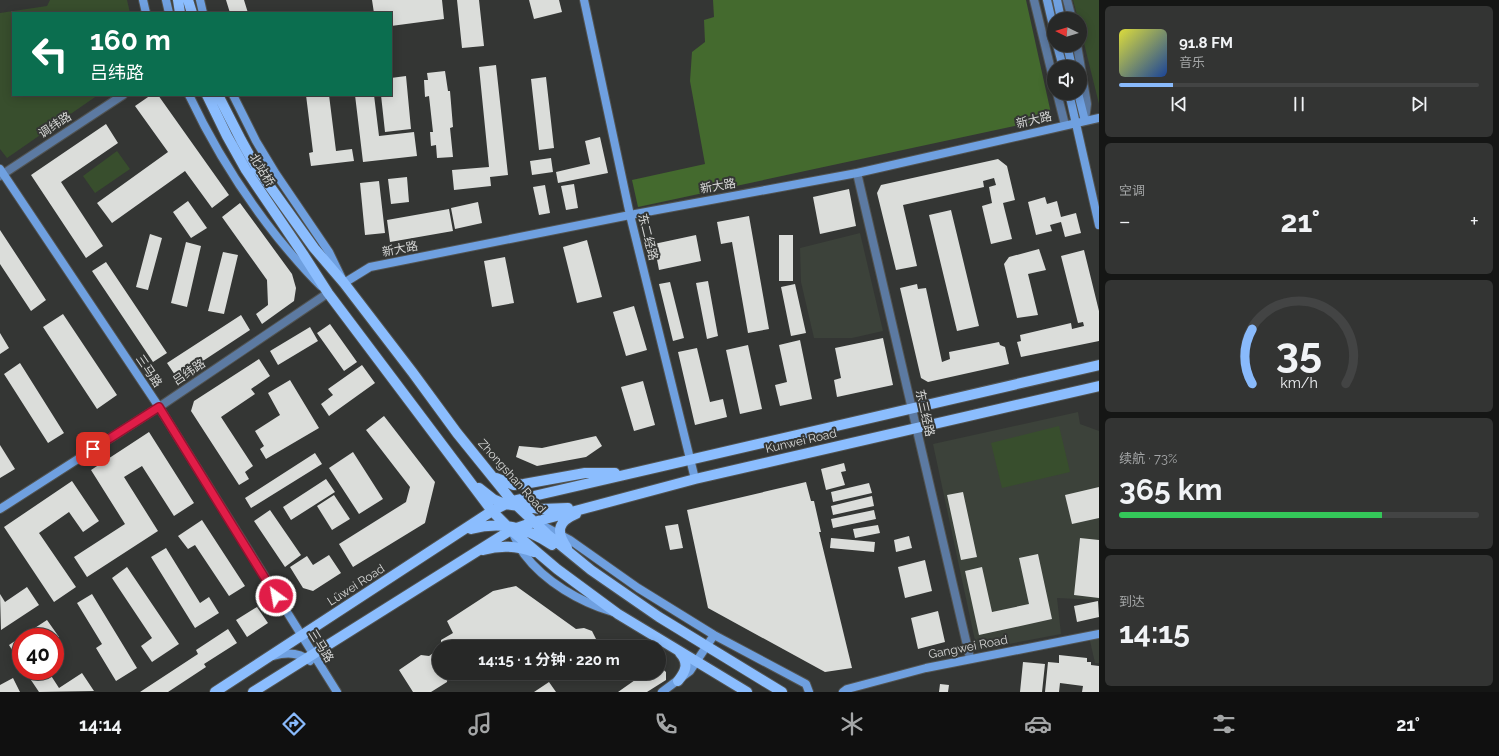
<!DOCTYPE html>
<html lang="zh">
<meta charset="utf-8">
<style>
body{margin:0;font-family:Raleway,"Noto Sans SC",sans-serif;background:#333433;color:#f1f3f6;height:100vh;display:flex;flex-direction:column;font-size:15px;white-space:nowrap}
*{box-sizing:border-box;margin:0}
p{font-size:13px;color:#a4a6a7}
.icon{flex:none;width:22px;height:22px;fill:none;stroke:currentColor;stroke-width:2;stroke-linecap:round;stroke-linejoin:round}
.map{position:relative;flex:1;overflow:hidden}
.sheet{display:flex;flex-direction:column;gap:6px;padding:6px;background:#151615;width:400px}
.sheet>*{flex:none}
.hud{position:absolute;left:12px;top:12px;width:380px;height:84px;border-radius:0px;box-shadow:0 2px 10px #0003,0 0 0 1px #434444;background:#0b6e4f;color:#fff;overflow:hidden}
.needle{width:26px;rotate:275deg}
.tools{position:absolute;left:1047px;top:12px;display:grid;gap:8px}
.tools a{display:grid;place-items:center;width:40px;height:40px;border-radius:50%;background:#272827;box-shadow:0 2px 10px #0003,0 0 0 1px #434444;font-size:20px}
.speed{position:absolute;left:12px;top:628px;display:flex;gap:8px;font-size:20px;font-weight:700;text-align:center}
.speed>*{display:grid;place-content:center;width:52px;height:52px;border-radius:50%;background:#272827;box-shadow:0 2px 10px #0003,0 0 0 1px #434444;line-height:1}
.speed .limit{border:6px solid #d22;background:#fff;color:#111}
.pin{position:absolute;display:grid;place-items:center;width:34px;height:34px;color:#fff;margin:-17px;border-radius:8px;box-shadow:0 2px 6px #0006}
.me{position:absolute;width:44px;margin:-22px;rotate:328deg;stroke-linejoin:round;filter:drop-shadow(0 0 3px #0008)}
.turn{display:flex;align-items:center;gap:14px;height:84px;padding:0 12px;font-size:18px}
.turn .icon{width:52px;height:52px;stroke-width:2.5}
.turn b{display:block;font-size:28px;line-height:34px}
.big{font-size:30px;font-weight:700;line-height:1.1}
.sheet .widget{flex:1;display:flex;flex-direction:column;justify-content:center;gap:6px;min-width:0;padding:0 14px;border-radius:6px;background:#333433}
.sheet .dial{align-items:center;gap:0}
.dial svg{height:104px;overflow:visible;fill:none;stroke:#434444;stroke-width:7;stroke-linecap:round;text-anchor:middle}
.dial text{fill:#f1f3f6;stroke:none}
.song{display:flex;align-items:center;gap:12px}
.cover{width:48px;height:48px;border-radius:6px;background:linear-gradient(135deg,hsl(60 70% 55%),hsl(220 70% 35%))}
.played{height:4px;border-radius:2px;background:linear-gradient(90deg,#89bafc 15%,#434444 15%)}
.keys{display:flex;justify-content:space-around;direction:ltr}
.heat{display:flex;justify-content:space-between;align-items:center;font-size:22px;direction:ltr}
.charge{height:6px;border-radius:3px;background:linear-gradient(90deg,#34c759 73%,#434444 0)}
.trip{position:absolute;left:432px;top:640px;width:234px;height:40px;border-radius:20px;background:#272827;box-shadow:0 2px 10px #0003,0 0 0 1px #434444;font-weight:700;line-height:40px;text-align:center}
.dock{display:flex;height:64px;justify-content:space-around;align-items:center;background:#101010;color:#a4a6a7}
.dock .icon{width:28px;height:28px}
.dock .selected{color:#89bafc}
.dock b{font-size:18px;color:#f1f3f6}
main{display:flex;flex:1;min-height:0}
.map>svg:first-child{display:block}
.built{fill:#3c423a}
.green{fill:#384e2d}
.forest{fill:#446a2e}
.building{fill:#dbddda}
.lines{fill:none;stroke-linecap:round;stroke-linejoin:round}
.street-casing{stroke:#515351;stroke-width:10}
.secondary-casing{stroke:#515351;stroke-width:10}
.primary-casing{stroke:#515351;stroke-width:12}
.street{stroke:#5c7aa2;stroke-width:8}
.secondary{stroke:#6fa0e0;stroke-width:8}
.primary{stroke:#8bbdfe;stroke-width:10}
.route-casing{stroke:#92132f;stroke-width:10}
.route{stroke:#e11d48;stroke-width:7}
.labels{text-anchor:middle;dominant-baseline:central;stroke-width:4;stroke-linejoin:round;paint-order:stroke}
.street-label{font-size:12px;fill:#d5d6d5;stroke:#343634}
</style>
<main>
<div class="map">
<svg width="1099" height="692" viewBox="0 0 1099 692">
<rect width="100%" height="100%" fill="#343634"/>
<!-- built -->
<path class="built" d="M860 233 883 331 852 338H814L801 282 800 248Z
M1078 412 1080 424 1099 431V600L1057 598 1061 634 977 650 933 444Z
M1099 630V663H1095L1088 632Z"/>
<!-- green -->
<path class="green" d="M50 0H127L130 13H13V95H98L7 158 0 149V13L47 6Z
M1073 0H1099V104L1080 27V19H1078Z
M117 151 130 169 95 193 83 176Z
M1059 426 1070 472 1002 488 991 443Z"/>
<!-- forest -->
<path class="forest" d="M713 0H1026L1052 118 638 207 632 180 705 164 690 81 692 52 705 42 704 20 714 17Z"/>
<!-- building -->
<path class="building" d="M226 0H244L248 13H230Z
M372 0H442L444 19 391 26V13H374Z
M457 0H479L484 46 462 48Z
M529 0H559L562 12 534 19Z
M496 65 508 175 490 177 491 186 454 190 452 170 489 167 479 67Z
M445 71 448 91H450L453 127 450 128 453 157 437 158 436 145 431 146 430 132H433L429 96 425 97 424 80H428L427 73Z
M406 76 411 129 385 132 381 95H391V78Z
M546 77 554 148 539 150 531 79Z
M151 95H158L229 195 212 208 185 171 112 223 97 203 168 152 135 106Z
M306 95H329L336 151 352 149 354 161 311 166 309 153 313 152Z
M355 95H374L379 136 414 132 417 156 363 162Z
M106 124 118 143 61 182 103 246 86 258 31 175Z
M600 137 608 173 558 183 556 172 590 164 585 141Z
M551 158 553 172 532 175 530 161Z
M998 159 1007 166 1015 200 1003 203 1012 239 991 244 982 206 992 203 989 187 996 185 994 178 983 181 984 187 903 205 917 266 896 270 877 193 881 185Z
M407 177 409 202 391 204 388 179Z
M379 181 385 233 365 235 360 183Z
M574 184 578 208 566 210 561 186Z
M545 185 550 213 539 215 533 187Z
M849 189 856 226 820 234 813 197Z
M1045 197 1047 204 1057 201 1061 217 1076 213 1081 233 1065 237 1061 222 1050 225 1052 231 1036 235 1028 202Z
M188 201 207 228 191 238 173 212Z
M478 202 482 223 455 229 451 208Z
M240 203 292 274 296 288 294 301 262 324 256 314 268 305 267 280 222 217Z
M449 209 453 231 390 242 387 220Z
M951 210 979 326 957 331 929 215Z
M749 216 769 329 748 333 732 242 721 244 717 222Z
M0 230 46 300 31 311 0 264Z
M150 234 162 238 148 290 136 287Z
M696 235 701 261 659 270 654 244Z
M779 235H793V281H779Z
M587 240 602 297 577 303 563 247Z
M186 242 201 246 187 307 171 303Z
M1039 249 1046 270 1028 274 1038 315 1017 318 1004 264 1009 257Z
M1084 250 1099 311V341L1021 357 1017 342 1021 341 1020 335 1071 323 1072 329 1084 326 1083 322 1078 323 1061 256Z
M223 252 238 255 224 314 208 311Z
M505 257 514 303 492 307 484 261Z
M106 262 167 353 153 362 92 271Z
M708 281 718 336 707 339 696 283Z
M670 282 684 338 673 341 659 284Z
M795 284 806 333 791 336 781 287Z
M917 284 918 289 926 288 942 362 950 359 949 352 999 342 1000 345 1005 347 1009 364 928 382 921 378 900 288Z
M634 306 647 350 626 356 613 312Z
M63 314 117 395 97 409 43 327Z
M241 315 250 330 177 378 167 363Z
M330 324 357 362 344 371 317 333Z
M310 327 318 341 278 365 270 351Z
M0 333 9 348 0 354Z
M883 338 893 385 837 397 834 380 841 378 835 348Z
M800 340 812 399 780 406 775 385 787 382 779 345Z
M748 345 762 409 740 414 726 350Z
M697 348 710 402 723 399 727 417 695 425 678 352Z
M259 359 270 376 251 389 255 394 221 417 253 466 245 472 249 479 239 485 191 411 194 401Z
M20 363 64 433 48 443 4 374Z
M362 365 375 383 329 416 321 404 333 395 328 389Z
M290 380 319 428 266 459 260 449 264 446 255 431 280 415 268 393Z
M643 381 655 425 634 431 621 387Z
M384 416 435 482 425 523 353 567 339 544 406 502 410 487 366 430Z
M149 432 194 503 174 516 142 466 124 477 158 531 87 577 74 557 125 524 91 470Z
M596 436 602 446 586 457 537 466 516 457 519 446 542 448Z
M0 445 15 469 0 478Z
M353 452 383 499 359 514 329 468Z
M315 453 322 464 251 508 245 498Z
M844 463 846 471 841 472 845 485 826 490 821 469Z
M326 479 335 492 291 520 283 507Z
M72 481 99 521 83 532 69 512 39 533 76 587 54 602 4 527Z
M806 482 811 501H814L821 532H819L852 668 825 672 708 608 687 510Z
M869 483 872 493 833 502 831 492Z
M1099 487V518L1072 524 1065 495Z
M963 492 977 557 961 560 947 495Z
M334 495 350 519 332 530 317 506Z
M872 496 874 506 833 515 831 506Z
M270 510 301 555 285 567 254 521Z
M874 510 876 519 833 528 831 519Z
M202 520 245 586 229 596 195 545 188 549 178 536Z
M678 524 683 548 670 550 665 526Z
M878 525 880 533 855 538 853 529Z
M909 536 912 548 896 552 894 540Z
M831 538 875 542 874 552 830 548Z
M1080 538 1099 540V598L1074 595Z
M166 548 200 603 209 597 219 613 195 628 151 557Z
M1038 554 1052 619 979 635 965 571 982 567 992 612 1029 604 1019 558Z
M329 555 341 573 313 591 303 588 290 567 307 556 313 565Z
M925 560 932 591 905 598 898 567Z
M127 567 179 644 152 662 141 646 152 638 112 578Z
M516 586 576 629 584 628 592 631 596 639 595 647H441V640L453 633 447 621 493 591Z
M27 587 39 605 1 630 0 594 5 602Z
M92 594 137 668 116 681 96 648 102 644 77 603Z
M1098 601 1099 617 1077 622 1074 606Z
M257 607 268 623 247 637 236 620Z
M938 611 945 642 918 649 911 618Z
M47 620 59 637 55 640V637H21Z
M228 629 237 643 204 664 206 667 168 692H140L198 654 196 650Z
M21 637V664L9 645Z
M439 649V673H451L448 675 447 682 431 692H413L399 670 421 655 429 656Z
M1059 655 1087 658V662H1091V665L1099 666V692H1082L1083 686 1060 683 1059 692H1045L1048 662 1059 663Z
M1023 662 1045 664 1042 692H1020Z
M659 666 666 672V680L647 692H618L645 673H659Z
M25 671H48L59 688 82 673 94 691 39 692Z
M512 673H531L514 678Z
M13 678 20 692H0V685Z
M549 682 556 692H534Z
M940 684 949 685 948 692H939Z"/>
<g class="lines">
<defs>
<path id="street" d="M1034 0 1054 82
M1067 0 1072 19
M1077 45 1087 104 1085 120
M1057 93 1065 125
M857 173 970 658
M0 176 123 95
M159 407 328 293"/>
<path id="secondary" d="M143 0 146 13
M166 0 169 13
M200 0 203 13
M584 0 630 215 695 479
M1047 0 1054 30
M1057 0 1061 19
M1057 45 1063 67
M1067 45 1072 67
M1069 93 1099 225
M1078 93 1085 121
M189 95C213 146 243 194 278 238 292 255 305 271 321 286
M233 95 256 141 276 174 329 252 344 283 370 267 630 215 857 173 1099 118
M0 169 159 407 337 692
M0 509 159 407
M540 524 570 540 638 588 714 635 806 684 809 692
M512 532C516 539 519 547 524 554 545 582 580 602 613 612
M273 656C286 652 299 652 310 661
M662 692 690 671 714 635
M843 692 847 689 926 668 1099 634"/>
<path id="primary" d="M178 0 180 13
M188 0 192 13
M207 95 227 136 246 170 303 254 328 293 492 511 511 530 557 569 618 614 747 692
M218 95 241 140 256 167 314 248 344 283 413 373 457 433 512 501 547 534 591 570 659 617 782 692
M496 478 514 485 524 484 585 473H615
M479 488 493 499 505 504 541 509 568 508
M471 529C501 521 526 527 552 545
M567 548C556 532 557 522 576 514
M483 550C500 545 518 546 534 552
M678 681C686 671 689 663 680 653
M215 692 492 511 512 501 1099 365
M253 692 511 530 534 522 695 479 1099 386"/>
</defs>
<!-- street casing -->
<use href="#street" class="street-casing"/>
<!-- secondary casing -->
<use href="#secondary" class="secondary-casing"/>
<!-- primary casing -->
<use href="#primary" class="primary-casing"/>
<!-- street -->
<use href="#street" class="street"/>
<!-- secondary -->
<use href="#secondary" class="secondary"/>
<!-- primary -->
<use href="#primary" class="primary"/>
</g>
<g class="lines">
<defs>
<path id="route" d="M93 449 159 407 276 596"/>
</defs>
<!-- route casing -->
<use href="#route" class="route-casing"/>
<!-- route -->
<use href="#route" class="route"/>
</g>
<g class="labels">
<!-- street labels -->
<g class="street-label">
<text transform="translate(1034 120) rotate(-13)">新大路</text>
<text transform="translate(55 125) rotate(-33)">调纬路</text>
<text transform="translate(262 170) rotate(58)">北站桥</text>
<text transform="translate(718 186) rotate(-10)">新大路</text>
<text transform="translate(648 237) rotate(76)">东二经路</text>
<text transform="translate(400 249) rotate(-11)">新大路</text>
<text transform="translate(149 371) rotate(56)">三马路</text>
<text transform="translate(189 372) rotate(-34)">吕纬路</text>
<text transform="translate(925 413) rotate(77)">东三经路</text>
<text transform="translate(801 441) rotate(-13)">Kunwei Road</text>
<text transform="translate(512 476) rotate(48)">Zhongshan Road</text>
<text transform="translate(356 585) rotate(-33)">Lüwei Road</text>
<text transform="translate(321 646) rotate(58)">三马路</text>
<text transform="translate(968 647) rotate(-11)">Gangwei Road</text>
</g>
</g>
</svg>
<div class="tools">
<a><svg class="needle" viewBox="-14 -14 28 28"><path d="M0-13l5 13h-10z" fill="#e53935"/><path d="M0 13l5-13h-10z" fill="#a4a6a7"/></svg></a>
<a><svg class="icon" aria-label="sound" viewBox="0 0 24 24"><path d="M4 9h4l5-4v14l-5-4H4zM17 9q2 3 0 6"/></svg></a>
</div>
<div class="speed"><div class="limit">40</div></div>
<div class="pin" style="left:93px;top:449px;background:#d93025"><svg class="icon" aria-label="arrive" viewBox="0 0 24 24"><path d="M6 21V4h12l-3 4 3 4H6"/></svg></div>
<svg class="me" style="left:276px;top:596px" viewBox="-20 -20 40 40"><circle r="17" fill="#e11d48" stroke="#fff" stroke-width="3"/><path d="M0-11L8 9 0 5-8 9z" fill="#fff"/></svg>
<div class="trip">14:15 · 1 分钟 · 220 m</div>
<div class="hud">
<div class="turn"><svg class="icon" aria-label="left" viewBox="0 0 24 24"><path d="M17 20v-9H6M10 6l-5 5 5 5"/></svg><div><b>160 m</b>吕纬路</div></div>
</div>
</div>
<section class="sheet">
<div class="widget">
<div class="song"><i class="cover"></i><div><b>91.8 FM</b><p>音乐</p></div></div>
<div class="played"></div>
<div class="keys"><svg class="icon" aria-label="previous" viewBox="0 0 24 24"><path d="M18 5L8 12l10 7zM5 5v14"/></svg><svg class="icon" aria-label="pause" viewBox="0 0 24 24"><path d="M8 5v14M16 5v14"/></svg><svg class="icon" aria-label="next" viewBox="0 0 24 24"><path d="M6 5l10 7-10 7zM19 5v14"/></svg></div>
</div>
<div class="widget"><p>空调</p>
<div class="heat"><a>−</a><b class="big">21°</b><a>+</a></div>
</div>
<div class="widget dial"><svg viewBox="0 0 100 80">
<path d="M14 69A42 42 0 1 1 86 69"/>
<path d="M14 69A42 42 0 0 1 14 27" stroke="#89bafc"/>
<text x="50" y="56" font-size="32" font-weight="700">35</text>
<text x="50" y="72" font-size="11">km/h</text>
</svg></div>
<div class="widget"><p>续航 · 73%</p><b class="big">365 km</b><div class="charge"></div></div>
<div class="widget"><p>到达</p><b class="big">14:15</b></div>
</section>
</main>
<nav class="dock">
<b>14:14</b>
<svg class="icon selected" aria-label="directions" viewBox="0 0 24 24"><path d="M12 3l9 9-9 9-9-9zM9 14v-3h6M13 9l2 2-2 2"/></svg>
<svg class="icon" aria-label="music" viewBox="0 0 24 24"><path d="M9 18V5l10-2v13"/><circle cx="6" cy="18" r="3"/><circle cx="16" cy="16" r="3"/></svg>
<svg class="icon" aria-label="phone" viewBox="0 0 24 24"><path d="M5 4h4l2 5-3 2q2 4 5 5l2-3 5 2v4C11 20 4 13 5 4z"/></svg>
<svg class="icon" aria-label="climate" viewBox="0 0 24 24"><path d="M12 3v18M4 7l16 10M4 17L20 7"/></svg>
<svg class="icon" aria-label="car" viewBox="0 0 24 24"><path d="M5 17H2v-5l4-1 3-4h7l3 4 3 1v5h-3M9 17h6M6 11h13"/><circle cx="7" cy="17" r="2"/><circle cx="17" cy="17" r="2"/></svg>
<svg class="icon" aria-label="filters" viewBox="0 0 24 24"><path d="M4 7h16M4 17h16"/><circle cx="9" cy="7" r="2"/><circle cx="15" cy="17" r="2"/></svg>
<b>21°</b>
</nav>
